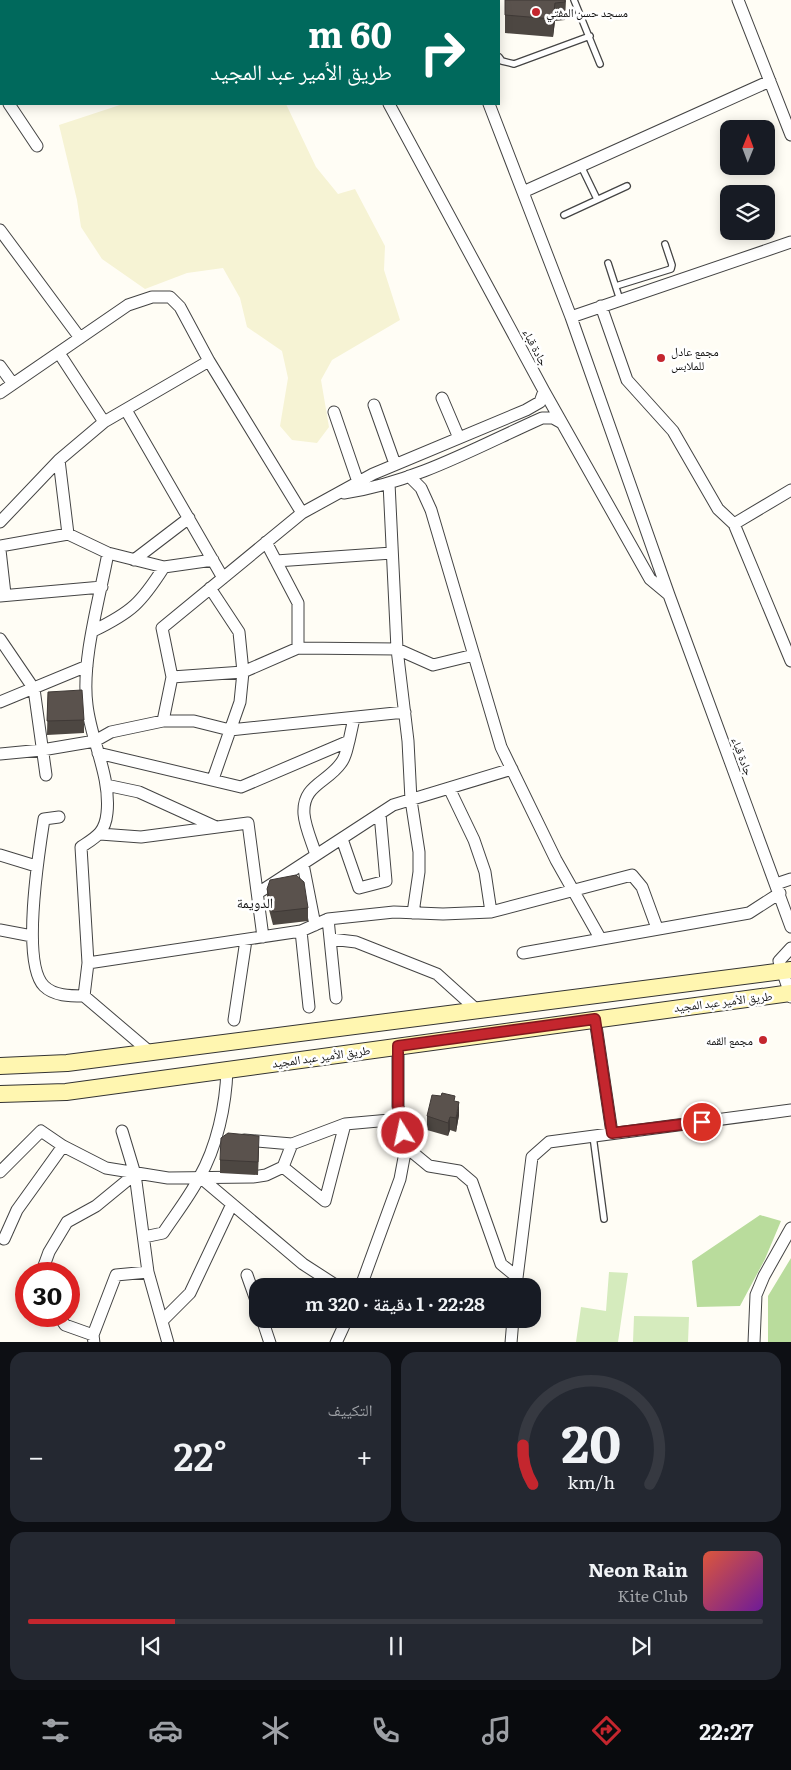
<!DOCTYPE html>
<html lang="ar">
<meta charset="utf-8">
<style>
body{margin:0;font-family:Literata,"Noto Naskh Arabic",serif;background:#242831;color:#f1f3f6;direction:rtl;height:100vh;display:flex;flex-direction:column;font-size:19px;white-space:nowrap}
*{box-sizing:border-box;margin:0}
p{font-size:16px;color:#9ea1a6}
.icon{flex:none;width:28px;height:28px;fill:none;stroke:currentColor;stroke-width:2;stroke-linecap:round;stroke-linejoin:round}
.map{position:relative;height:1342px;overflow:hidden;direction:ltr}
.details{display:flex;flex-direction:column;gap:10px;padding:10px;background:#0d0f14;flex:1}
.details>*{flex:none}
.hud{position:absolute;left:0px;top:0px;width:500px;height:105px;box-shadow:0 2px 12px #0003;direction:rtl;background:#00695c;color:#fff;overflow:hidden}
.needle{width:32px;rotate:1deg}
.buttons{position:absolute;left:720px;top:120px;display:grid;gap:10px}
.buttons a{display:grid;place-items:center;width:55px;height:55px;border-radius:10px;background:#171b24;box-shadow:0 2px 12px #0003;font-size:25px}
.speed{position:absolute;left:15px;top:1262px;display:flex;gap:10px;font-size:25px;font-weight:700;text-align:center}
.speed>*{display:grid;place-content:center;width:65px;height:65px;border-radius:50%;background:#171b24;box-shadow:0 2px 12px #0003;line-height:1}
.speed .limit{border:8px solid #d22;background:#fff;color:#111}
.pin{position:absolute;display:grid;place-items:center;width:42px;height:42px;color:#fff;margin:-21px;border:2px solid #fff;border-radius:50%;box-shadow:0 1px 5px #0007}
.me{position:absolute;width:55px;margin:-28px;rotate:350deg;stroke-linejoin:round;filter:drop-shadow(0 0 4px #0008)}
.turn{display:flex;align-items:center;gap:18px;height:105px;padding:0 25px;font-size:22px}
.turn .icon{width:65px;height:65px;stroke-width:2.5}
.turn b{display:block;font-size:35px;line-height:42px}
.big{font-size:38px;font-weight:600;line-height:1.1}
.details .card{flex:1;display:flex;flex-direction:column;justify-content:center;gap:8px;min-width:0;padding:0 18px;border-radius:15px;background:#242831}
.details .dial{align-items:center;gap:0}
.dial svg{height:130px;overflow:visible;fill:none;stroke:#363941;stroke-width:7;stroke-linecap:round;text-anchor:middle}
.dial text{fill:#f1f3f6;stroke:none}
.song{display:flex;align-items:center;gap:15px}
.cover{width:60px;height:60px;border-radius:8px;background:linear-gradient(135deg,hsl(10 70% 55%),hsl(280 70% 35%))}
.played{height:5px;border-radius:2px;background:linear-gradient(90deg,#c4262e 20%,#363941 20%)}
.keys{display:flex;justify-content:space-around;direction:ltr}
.heat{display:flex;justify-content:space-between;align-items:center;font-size:28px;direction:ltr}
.details .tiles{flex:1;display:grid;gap:10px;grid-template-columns:1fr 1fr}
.card:last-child{grid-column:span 2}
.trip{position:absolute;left:249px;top:1278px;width:292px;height:50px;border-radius:15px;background:#171b24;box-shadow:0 2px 12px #0003;font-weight:600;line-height:50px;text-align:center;direction:rtl}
.tabs{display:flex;height:80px;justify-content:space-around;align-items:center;background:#090b0e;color:#9ea1a6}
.tabs .icon{width:35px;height:35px}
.tabs .selected{color:#c4262e}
.tabs b{font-size:22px;color:#f1f3f6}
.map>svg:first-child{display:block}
.farmland{fill:#f6f3d4}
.green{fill:#d5ebbd}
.forest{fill:#b9dc9c}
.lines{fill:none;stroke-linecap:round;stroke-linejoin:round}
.lane-casing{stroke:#444;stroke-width:8}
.street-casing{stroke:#444;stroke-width:13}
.secondary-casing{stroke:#333;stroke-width:18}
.lane{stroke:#fff;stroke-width:5.5}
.street{stroke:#fff;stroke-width:11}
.secondary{stroke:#fff6b0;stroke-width:16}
.wall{fill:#4d4742}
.shaded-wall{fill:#3f3936}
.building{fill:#5a524d;stroke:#3f3936}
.route-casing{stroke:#7f191e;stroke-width:12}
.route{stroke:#c4262e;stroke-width:9}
.poi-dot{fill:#c4262e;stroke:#fff;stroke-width:2}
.labels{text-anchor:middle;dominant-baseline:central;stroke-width:5;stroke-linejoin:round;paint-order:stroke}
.poi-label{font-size:12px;fill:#111;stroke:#fff;text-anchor:start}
.street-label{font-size:12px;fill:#111;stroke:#fff}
.neighbourhood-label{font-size:14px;fill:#111;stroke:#fff}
</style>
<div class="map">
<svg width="791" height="1343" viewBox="0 0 791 1343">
<rect width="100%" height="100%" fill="#fffdf5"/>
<!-- farmland -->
<path class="farmland" d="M123 104H286L316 167 338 194 355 189 385 246 384 270 400 320 332 360 321 380 329 427 317 443 292 440 280 426 288 378 282 351 247 327 240 298 223 268 187 273 145 289 102 259 81 227 77 200 59 125Z"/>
<!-- green -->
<path class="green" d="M609 1272 628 1273 618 1342H576L581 1307 606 1311Z
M634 1316 689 1317 688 1342H633Z"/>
<!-- forest -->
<path class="forest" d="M760 1215 781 1221 765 1259 740 1306 697 1307 692 1261Z
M791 1258V1342H768V1296Z"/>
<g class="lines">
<defs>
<path id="lane" d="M574 0 600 64
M499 57 502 61 514 64 590 36
M581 166 597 199
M564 215 627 186
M608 263 620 300
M616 286 671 269 672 265 665 244
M593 1136 604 1219"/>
<path id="street" d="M28 0V1
M338 0 339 1
M450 0V1
M738 0 791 135
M0 89 1 91
M9 104 37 146
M389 104 544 391 650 579 668 594
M489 104 571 317 669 595 791 927
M523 192 770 81
M0 230 80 338
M601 306 627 380 673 431 718 509 734 524 791 661
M571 317 791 242
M59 353 104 422
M0 366 13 384
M0 393 128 305 152 297H170L180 307 209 361 302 513
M442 398 459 438
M374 405 395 464
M126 410 223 578
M334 412 358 482
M59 460 68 534
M409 476 421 488 431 510 501 747 556 860 600 938
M389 483 397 649 408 741 411 800 419 852V872L413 913
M344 493C414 483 479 446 542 418H553L562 423
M0 522 59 460 104 422 209 361
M734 524 791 490
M266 542 298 603V648
M0 546 68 534 108 553 164 567 213 560
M0 550 5 594
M108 553C100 597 81 661 87 705 91 741 111 776 107 813 105 833 96 837 81 847L88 963 84 996 151 1053
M134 560 189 518
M276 561 392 553
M210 588 239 632 243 672 240 702 213 779
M0 596 102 587
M93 631C132 612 141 603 164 567
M0 639 34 689 46 775
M172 677 243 672 298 648 397 649 433 665 474 655
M0 702 87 666
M163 721 172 677 162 628 302 513 373 474 526 410 540 402 544 391
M98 753 241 787 349 741 354 718
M0 754 42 750 95 741 111 732 163 721H194L230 730 405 712
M106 785 139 792 216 827
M449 788 474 840 485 872 491 912
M59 817 44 819C39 851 21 963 44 986 54 996 70 996 84 996
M100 834 141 837 248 823 263 937
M342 839 359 888 386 881 380 814
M0 855 36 866
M316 855C312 842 305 827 304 814 302 785 327 783 341 763 346 757 347 748 349 741
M303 864 315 925
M776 884 791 879
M258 893 393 805 512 769
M328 919 336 998
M0 930 32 936
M301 931 309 1007
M331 939 356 942 437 974 478 1011
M791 948 779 961 791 997
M523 953 749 913 780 893
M88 963 301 931 328 919 394 912 443 914 491 912 632 875 642 887 657 928
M595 1019 612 1133
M234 1020 246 940
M122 1131 135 1174 148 1272 168 1343
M244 1140 292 1144 345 1124 401 1119
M292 1144 283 1167 325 1201 345 1124
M406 1147 429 1166 459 1171 472 1182 501 1264 517 1277
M0 1172 41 1131 63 1146 106 1168 168 1178 253 1177 266 1175 283 1167
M200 1177 303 1264 337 1286
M144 1237 163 1233C175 1215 189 1197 199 1178 217 1147 226 1105 227 1069
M4 1239 17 1210 63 1146
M41 1274 49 1252 67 1222 96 1206 135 1174
M247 1275 258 1306
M361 1286 400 1179 406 1147 398 1106V1046
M516 1286 532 1157 549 1142 791 1110
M59 1316 65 1325 93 1335
M262 1319 270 1343
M162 1321 190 1293 232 1204
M94 1343 93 1335 116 1275 148 1272
M336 1343 347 1319
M511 1343 513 1319
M754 1343 756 1295 764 1276 791 1228"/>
<path id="secondary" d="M0 1066 67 1063 791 970
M0 1094 66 1092 791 993"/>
</defs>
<!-- lane casing -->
<use href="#lane" class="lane-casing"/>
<!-- street casing -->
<use href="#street" class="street-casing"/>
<!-- secondary casing -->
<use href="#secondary" class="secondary-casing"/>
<!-- lane -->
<use href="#lane" class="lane"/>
<!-- street -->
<use href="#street" class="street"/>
<!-- secondary -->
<use href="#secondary" class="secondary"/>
</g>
<!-- wall -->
<path class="wall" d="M566 0 565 20 555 21 553 37 505 33V15Z
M48 692 84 720V733L47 735Z
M267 889 308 908V921L273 925 267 902Z
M459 1115 456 1132 450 1130 448 1136 427 1130V1116Z
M259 1150 258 1175 220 1173V1160Z"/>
<!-- shaded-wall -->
<path class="shaded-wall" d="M555 3V21L553 37V19Z
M459 1102V1115L456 1132V1118Z
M450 1117V1130L448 1136V1123Z"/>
<!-- building -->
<path class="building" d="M505 0H565V2L555 3 553 19 505 15Z
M82 690 84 720 47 721 48 692Z
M296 875 304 882 308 908 273 912 267 889 270 880Z
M442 1093 455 1096 454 1101 459 1102 456 1118 450 1117 448 1123 427 1116 432 1095 441 1096Z
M228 1133 259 1136 258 1162 220 1160 221 1138Z"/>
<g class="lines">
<defs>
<path id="route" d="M403 1133 398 1106V1046L595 1019 612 1133 702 1122"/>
</defs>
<!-- route casing -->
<use href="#route" class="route-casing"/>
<!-- route -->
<use href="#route" class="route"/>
</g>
<!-- markers -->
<g class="poi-dot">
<circle cx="536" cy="12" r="5"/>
<circle cx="661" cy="358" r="5"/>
<circle cx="763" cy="1040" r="5"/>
</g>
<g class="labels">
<!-- poi labels -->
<g class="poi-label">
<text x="546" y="12">مسجد حسن المفتي</text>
<text x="671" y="351">مجمع عادل<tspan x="671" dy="14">للملابس</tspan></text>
<text x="753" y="1040" text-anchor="end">مجمع القمه</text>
</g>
<!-- street labels -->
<g class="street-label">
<text transform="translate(536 347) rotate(62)">جادة قباء</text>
<text transform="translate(743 756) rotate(69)">جادة قباء</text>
<text transform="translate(723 1001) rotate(-7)">طريق الأمير عبد المجيد</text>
<text transform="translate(321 1056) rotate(-8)">طريق الأمير عبد المجيد</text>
</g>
<!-- neighbourhood labels -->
<g class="neighbourhood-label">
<text x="255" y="902">الدويمة</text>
</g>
</g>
</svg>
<div class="buttons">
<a><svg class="needle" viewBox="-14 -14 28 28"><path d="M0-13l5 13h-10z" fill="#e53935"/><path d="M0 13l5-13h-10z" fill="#9ea1a6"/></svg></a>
<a><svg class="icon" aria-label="layers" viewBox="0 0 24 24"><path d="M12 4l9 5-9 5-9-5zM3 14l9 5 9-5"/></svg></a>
</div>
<div class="speed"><div class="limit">30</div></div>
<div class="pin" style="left:702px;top:1122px;background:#d93025"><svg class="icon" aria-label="arrive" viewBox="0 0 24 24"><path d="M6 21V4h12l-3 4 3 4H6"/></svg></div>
<svg class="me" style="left:403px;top:1133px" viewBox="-20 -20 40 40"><circle r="17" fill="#c4262e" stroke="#fff" stroke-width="3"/><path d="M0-11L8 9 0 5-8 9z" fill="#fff"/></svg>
<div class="trip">22:28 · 1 دقيقة · 320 m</div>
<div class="hud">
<div class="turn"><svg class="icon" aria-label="right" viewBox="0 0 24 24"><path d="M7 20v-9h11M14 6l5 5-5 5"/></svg><div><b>60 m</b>طريق الأمير عبد المجيد</div></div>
</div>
</div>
<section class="details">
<div class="tiles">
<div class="card dial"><svg viewBox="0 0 100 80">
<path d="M14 69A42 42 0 1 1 86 69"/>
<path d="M14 69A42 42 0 0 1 8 45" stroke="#c4262e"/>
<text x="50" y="56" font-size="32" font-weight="700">20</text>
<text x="50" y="72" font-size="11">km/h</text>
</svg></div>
<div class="card"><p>التكييف</p>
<div class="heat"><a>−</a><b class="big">22°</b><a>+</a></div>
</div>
<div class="card">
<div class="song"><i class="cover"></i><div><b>Neon Rain</b><p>Kite Club</p></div></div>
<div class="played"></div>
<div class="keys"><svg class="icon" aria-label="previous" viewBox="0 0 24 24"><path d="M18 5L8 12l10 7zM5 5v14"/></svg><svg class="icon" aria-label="pause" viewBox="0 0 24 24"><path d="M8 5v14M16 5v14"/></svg><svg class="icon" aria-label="next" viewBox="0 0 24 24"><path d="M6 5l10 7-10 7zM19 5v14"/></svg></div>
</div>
</div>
</section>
<nav class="tabs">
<b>22:27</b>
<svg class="icon selected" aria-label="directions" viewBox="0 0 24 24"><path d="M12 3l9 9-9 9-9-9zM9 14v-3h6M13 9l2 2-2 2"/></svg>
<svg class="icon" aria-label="music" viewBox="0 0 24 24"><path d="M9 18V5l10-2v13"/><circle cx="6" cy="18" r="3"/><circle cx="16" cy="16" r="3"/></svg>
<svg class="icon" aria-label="phone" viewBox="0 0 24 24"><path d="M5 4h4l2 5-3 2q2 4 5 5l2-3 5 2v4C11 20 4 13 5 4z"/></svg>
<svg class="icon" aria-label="climate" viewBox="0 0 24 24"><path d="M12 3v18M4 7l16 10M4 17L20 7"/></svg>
<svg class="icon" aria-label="car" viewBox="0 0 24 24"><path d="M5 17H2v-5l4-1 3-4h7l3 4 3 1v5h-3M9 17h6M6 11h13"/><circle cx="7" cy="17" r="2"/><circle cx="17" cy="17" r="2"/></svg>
<svg class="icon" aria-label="filters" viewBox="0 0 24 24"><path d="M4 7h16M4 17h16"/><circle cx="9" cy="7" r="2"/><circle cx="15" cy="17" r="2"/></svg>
</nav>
